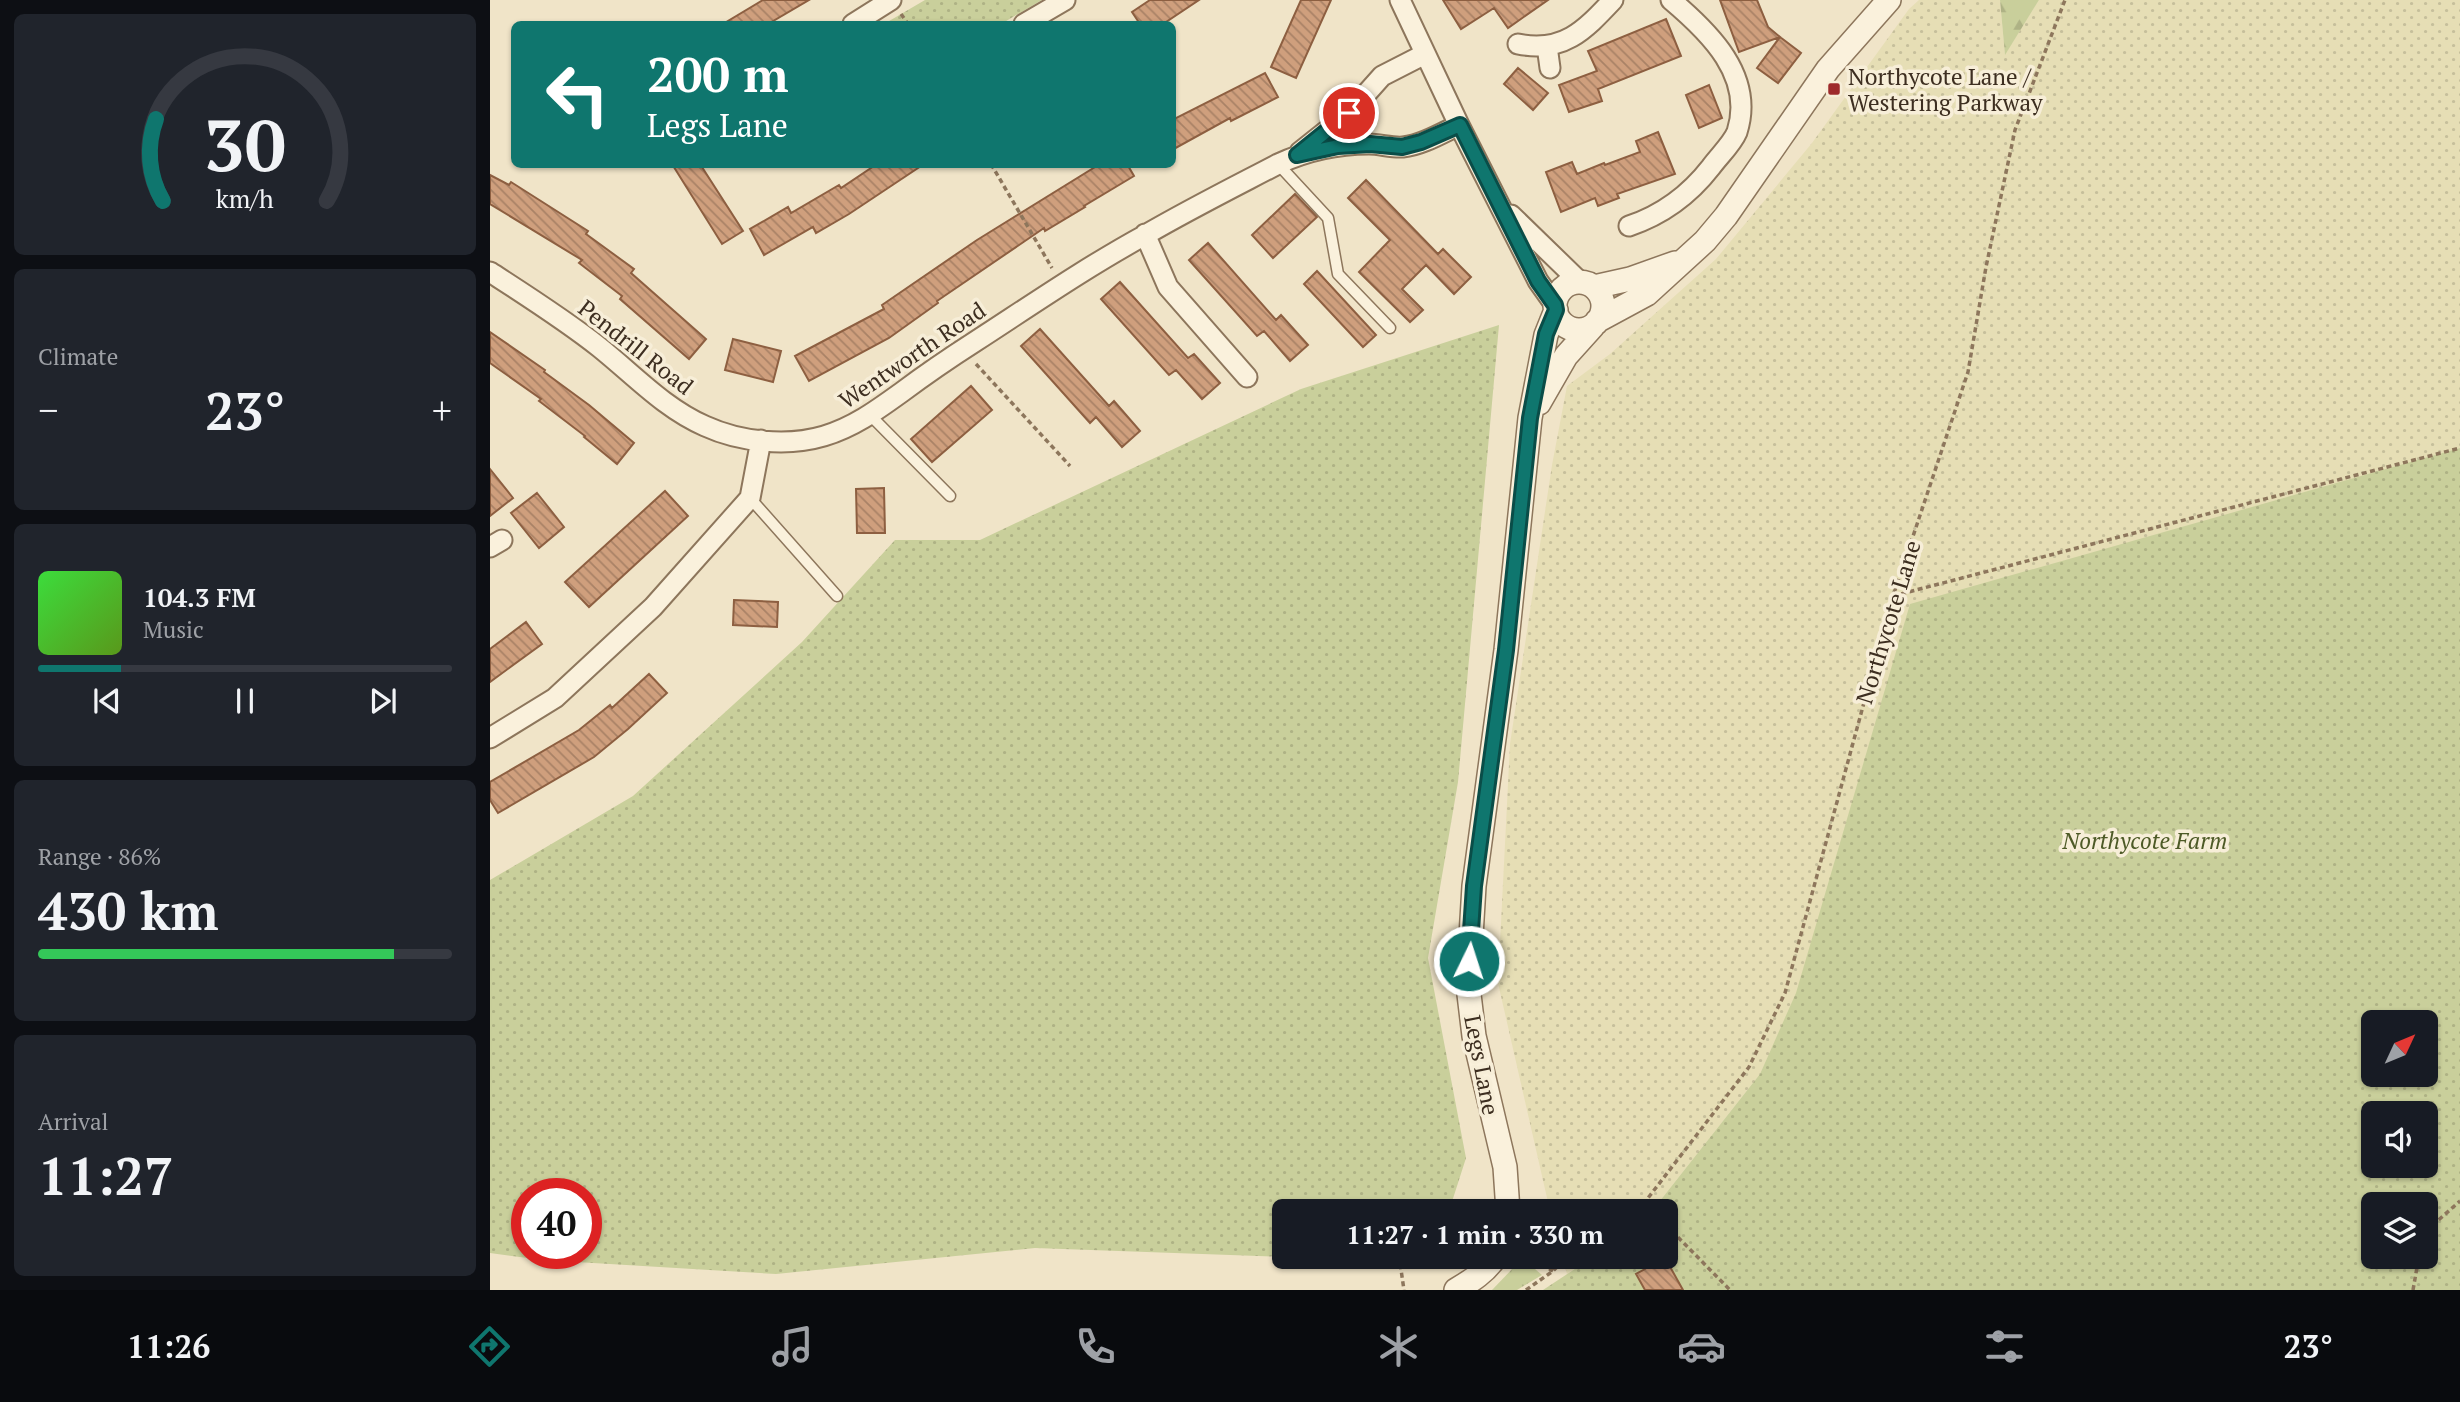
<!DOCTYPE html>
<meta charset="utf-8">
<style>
body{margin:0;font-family:"PT Serif",serif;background:#20242c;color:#f1f3f6;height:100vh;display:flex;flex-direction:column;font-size:26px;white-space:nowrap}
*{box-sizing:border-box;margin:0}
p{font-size:23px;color:#9ea1a6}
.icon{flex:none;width:38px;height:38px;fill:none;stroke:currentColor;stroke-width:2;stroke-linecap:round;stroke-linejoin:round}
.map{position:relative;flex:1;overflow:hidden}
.drawer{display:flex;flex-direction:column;gap:14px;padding:14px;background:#0d0f14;width:490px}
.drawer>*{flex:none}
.banner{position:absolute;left:21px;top:21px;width:665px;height:147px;border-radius:10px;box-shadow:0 2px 5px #0004;background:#0f766e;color:#fff;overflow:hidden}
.needle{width:46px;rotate:46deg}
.fabs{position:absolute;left:1871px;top:1010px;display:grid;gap:14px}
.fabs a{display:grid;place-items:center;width:77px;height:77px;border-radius:10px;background:#171b24;box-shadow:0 2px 5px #0004;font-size:35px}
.speed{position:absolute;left:21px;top:1178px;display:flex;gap:14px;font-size:35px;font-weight:700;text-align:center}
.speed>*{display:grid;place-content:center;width:91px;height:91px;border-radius:50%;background:#171b24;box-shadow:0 2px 5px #0004;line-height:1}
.speed .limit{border:10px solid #d22;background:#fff;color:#111}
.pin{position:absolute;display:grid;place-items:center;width:60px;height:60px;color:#fff;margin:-30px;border:4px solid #fff;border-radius:50%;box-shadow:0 2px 7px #0007}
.me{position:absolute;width:77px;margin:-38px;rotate:4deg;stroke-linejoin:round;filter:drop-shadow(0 0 5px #0008)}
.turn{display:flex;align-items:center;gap:24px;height:147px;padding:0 21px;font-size:32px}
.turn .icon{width:91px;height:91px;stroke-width:2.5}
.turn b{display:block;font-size:49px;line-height:60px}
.big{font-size:52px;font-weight:800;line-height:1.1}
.drawer .tile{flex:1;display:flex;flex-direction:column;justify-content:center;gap:10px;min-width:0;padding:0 24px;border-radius:10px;background:#20242c}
.drawer .dial{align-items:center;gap:0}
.dial svg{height:182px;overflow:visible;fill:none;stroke:#363941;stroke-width:7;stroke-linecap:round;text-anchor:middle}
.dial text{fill:#f1f3f6;stroke:none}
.song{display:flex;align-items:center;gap:21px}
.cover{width:84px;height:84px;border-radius:10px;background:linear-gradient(135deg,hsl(120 70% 55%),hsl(90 70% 35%))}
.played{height:7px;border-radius:4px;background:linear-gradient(90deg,#0f766e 20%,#363941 20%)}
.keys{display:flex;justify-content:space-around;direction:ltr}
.heat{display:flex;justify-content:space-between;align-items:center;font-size:38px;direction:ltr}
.charge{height:10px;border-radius:5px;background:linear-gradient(90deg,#34c759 86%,#363941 0)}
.trip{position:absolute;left:782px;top:1199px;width:406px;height:70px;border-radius:10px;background:#171b24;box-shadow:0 2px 5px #0004;font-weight:800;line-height:70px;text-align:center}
.tab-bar{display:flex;height:112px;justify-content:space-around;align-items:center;background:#090b0e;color:#9ea1a6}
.tab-bar .icon{width:49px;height:49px}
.tab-bar .selected{color:#0f766e}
.tab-bar b{font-size:32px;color:#f1f3f6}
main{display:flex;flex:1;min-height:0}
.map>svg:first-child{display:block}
.farmland{fill:url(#farmland-dots)}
.grass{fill:url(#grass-tufts)}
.forest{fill:url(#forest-firs)}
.park{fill:url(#park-dots);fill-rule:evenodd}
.building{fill:url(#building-back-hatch);stroke:#8d5f41;stroke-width:2}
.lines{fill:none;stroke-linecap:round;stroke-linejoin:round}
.service-casing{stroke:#8d765c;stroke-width:13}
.minor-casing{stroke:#8d765c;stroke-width:23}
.tertiary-casing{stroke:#8d765c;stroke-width:26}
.path{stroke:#8d765c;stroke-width:3.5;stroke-dasharray:5 3.5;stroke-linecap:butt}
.service{stroke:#faf1dc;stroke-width:10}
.minor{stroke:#faf1dc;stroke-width:19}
.tertiary{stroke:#faf1dc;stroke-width:23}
.route-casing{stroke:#0a4d48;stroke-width:18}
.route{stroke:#0f766e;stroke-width:12}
.poi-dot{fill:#9e2a2b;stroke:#f7eed8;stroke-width:2.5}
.labels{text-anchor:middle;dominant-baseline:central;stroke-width:7;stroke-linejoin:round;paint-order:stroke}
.poi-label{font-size:23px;fill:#3d2e20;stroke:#f7eed8;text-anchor:start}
.street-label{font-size:23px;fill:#3d2e20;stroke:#f7eed8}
.park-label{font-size:23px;font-style:italic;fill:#4d5a26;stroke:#f7eed8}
</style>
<main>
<section class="drawer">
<div class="tile dial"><svg viewBox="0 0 100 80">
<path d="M14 69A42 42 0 1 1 86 69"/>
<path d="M14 69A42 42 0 0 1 11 33" stroke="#0f766e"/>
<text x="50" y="56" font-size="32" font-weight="700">30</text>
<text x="50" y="72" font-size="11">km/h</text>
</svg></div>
<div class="tile"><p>Climate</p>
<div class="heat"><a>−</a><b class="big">23°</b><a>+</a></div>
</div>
<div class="tile">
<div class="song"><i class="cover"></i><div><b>104.3 FM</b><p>Music</p></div></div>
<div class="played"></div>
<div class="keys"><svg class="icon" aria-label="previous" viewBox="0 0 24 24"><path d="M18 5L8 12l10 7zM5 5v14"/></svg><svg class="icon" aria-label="pause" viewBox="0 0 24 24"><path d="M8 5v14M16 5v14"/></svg><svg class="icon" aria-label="next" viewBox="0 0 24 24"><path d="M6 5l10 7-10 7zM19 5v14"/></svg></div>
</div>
<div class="tile"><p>Range · 86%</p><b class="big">430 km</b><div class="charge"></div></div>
<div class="tile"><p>Arrival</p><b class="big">11:27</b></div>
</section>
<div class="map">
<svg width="1970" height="1290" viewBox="0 0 1970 1290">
<defs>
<pattern id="farmland-dots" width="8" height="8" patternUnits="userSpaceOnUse" patternTransform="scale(1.75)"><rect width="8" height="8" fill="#e6deb5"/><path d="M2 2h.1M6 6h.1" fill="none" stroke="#c6bf9b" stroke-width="1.8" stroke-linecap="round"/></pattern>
<pattern id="grass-tufts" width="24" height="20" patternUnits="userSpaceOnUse" patternTransform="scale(1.75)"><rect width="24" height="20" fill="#c9cf9b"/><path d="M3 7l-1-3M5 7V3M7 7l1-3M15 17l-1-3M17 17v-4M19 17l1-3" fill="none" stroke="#aeb285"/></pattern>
<pattern id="forest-firs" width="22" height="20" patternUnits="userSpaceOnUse" patternTransform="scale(1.75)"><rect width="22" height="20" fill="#c9cf9b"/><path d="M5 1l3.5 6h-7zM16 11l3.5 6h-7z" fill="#aeb285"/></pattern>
<pattern id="park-dots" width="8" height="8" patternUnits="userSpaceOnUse" patternTransform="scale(1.75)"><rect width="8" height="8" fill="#c9cf9b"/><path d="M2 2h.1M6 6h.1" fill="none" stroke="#aeb285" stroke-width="1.8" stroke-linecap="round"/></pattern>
<pattern id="building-back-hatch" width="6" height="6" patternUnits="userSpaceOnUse" patternTransform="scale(1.75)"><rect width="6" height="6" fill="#cf9f7d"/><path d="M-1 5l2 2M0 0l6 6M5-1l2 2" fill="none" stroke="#a98266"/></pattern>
</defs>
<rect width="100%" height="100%" fill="#f0e4c8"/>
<!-- farmland -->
<path class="farmland" d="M1429 0H1510L1515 54 1549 0H1970V448L1936 458 1307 993 1270 1074 1162 1211H1060L1008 983 1020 744 1062 465 1077 386 1120 354 1226 259 1322 143 1419 9Z
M1072 1256 1103 1257 1077 1274Z"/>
<!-- grass -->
<path class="grass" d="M1031 1264 1045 1269 1052 1275 1027 1290H1002L1026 1265Z"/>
<!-- forest -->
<path class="forest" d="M1510 0H1549L1515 55Z"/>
<!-- park -->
<path class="park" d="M435 0H552L511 24H394Z
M1009 325 968 782 938 958 976 1158 959 1211H794V1256L864 1257 856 1259 545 1248 286 1274 53 1260 0 1253V880L143 796 312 642 405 540H490L811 389ZM37 1194H96V1253H37Z
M1970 448V1290H1053L1103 1257 1176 1256V1211H1162L1270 1074 1306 993 1420 604ZM1883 1022H1936V1074H1883ZM1883 1113H1936V1166H1883ZM1883 1204H1936V1256H1883Z"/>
<!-- building -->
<path class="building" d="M273 0H319L278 24H233Z
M660 0H709L673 24H650L642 12Z
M811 0H841L806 78 781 67Z
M953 0H1058L1018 28 1004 8 971 29Z
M1230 0H1267L1278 27 1290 37 1249 52Z
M1176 19 1191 56 1108 89 1112 101 1079 112 1069 85 1107 71 1098 51Z
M1290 37 1311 53 1288 83 1267 68Z
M1028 68 1058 93 1043 110 1014 84Z
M775 73 788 97 741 121 740 118 682 150V120Z
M1219 85 1232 118 1209 128 1196 95Z
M1168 132 1185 174 1127 194 1129 198 1108 206 1105 198 1071 212 1056 172 1082 162 1087 174 1114 163 1115 165 1150 152 1146 141Z
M182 164H210L253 231 232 244Z
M387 164H434L359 214 326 233 323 227 274 255 260 229 298 207 301 213 349 185 351 188Z
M610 164H637L644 176 594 206 595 207 555 231 554 228 447 301 448 303 399 338 319 381 305 356 394 309 392 305 487 240Z
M0 175 19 185 21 182 98 231 96 234 144 269 141 273 216 339 199 359 130 299 132 296 89 263 92 260 0 204Z
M876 180 948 254 953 249 981 277 964 294 936 265 912 289 933 310 920 322 869 272 900 240 858 198Z
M805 194 827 217 783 258 762 235Z
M718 243 786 320 791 315 818 345 800 361 774 331 767 336 699 260Z
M827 271 886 335 873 347 814 284Z
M630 282 698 358 704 354 730 383 712 399 686 370 679 375 611 299Z
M550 329 619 406 624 401 650 431 632 447 606 417 600 423 531 346Z
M0 332 55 370 54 372 99 405 144 443 127 464 94 437 95 436 49 401 51 399 0 363Z
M243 339 291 351 283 382 235 370Z
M481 386 502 410 442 462 421 439Z
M0 469 23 498 0 516Z
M394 488 395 533H367L366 489Z
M175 491 198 516 99 607 75 582Z
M47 493 74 527 49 548 21 513Z
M244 600 288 602 287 627 243 625Z
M36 622 52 644 0 682V649Z
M159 674 177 693 138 729 104 757 8 813 0 800V782L89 730 120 705 122 708Z
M1147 1256H1174L1193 1290H1155L1146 1274 1155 1269Z"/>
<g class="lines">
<defs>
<path id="service" d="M788 164 838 218 848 274 900 328
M381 416 460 496
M260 498 347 596"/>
<path id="minor" d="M910 0 969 125 1048 281 1065 305
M363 24 401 0
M534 24 575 0
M1028 44C1073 53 1094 31 1123 0
M1057 46 1060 68
M810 152 859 113 892 76 935 54
M1021 215 1090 282
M1139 226C1172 215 1200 194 1221 167 1229 156 1242 144 1247 132 1265 76 1219 32 1181 0
M655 234 678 287 757 377
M0 272C37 296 75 320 109 347 144 375 174 408 215 426 250 442 297 447 334 436 364 427 387 410 412 392 436 374 461 357 486 341 543 304 598 266 657 234 700 209 744 187 788 164 816 151 849 144 879 144 890 144 902 148 913 147 932 145 952 133 969 125
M0 547 12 540
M0 738 65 698 163 607 260 498 271 440"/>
<path id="tertiary" d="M1065 306a24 24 0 1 1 48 0a24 24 0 1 1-48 0Z
M1104 287 1140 279 1185 263
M1107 321 1157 294 1215 241 1236 216 1338 69 1399 0
M1049 403 1076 356 1103 326
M1018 1211 1015 1167 984 1036 978 986 984 886 1016 650 1040 418 1056 335 1066 310
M966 1290C981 1281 996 1272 1006 1256"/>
</defs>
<!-- service casing -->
<use href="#service" class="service-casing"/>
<!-- minor casing -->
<use href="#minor" class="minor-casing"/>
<!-- tertiary casing -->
<use href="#tertiary" class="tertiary-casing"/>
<!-- path -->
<path class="path" d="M411 14 418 24
M501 164 562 268
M486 364 580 466
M1403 596 1970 448
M1154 1203 1163 1211
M1148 1211 1259 1067 1295 993 1403 596 1478 372 1496 267 1525 130 1575 0
M1176 1225 1240 1290
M1936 1231 1970 1201
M909 1256 914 1290
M1037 1256 1063 1271
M1036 1290 1063 1271 1078 1256
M1923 1290 1929 1256"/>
<!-- service -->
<use href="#service" class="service"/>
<!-- minor -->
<use href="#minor" class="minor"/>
<!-- tertiary -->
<use href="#tertiary" class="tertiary"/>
</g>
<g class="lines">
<defs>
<path id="route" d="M859 113 807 155 848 146 880 144 912 147 931 142 970 125 1048 281 1065 305 1066 310 1056 334 1040 418 1016 650 984 886 979 961"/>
</defs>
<!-- route casing -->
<use href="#route" class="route-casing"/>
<!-- route -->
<use href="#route" class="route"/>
</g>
<!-- markers -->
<rect class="poi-dot" x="1337" y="82" width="14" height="14" rx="3.5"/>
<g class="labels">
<!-- poi labels -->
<g class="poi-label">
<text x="1358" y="76">Northycote Lane /<tspan x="1358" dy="26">Westering Parkway</tspan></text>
</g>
<!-- street labels -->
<g class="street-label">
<text transform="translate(146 347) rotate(38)">Pendrill Road</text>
<text transform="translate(422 355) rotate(-34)">Wentworth Road</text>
<text transform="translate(1398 622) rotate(-73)">Northycote Lane</text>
<text transform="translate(992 1065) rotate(79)">Legs Lane</text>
</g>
<!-- park labels -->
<g class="park-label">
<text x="1655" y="840">Northycote Farm</text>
</g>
</g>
</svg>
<div class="fabs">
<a><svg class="needle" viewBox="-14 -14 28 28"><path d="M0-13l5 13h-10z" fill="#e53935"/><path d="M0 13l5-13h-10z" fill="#9ea1a6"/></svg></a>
<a><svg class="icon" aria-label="sound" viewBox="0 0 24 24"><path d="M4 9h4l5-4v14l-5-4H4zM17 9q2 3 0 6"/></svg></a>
<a><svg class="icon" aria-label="layers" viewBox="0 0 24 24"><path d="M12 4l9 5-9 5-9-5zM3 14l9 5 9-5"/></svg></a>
</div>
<div class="speed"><div class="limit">40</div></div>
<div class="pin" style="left:859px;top:113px;background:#d93025"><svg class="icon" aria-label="arrive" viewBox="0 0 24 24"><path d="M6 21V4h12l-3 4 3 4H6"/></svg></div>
<svg class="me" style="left:979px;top:961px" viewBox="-20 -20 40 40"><circle r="17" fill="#0f766e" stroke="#fff" stroke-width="3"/><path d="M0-11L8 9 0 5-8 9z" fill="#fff"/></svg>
<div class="trip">11:27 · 1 min · 330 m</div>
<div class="banner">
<div class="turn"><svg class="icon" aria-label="left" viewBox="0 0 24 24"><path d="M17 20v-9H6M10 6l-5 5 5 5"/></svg><div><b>200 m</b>Legs Lane</div></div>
</div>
</div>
</main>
<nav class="tab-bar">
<b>11:26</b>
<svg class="icon selected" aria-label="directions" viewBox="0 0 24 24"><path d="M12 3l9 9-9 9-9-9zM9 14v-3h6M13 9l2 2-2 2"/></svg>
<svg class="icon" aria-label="music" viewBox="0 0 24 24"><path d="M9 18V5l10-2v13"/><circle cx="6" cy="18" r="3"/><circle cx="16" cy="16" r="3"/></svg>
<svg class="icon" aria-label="phone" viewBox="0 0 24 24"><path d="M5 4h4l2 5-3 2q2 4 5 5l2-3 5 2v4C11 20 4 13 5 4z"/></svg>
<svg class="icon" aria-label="climate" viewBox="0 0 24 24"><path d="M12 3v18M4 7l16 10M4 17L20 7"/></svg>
<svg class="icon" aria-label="car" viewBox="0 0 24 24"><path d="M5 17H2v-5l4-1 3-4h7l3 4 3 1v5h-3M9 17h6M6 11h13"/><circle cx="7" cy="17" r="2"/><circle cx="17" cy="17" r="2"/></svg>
<svg class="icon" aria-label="filters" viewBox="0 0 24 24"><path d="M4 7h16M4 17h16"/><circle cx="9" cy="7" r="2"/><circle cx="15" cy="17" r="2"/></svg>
<b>23°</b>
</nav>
